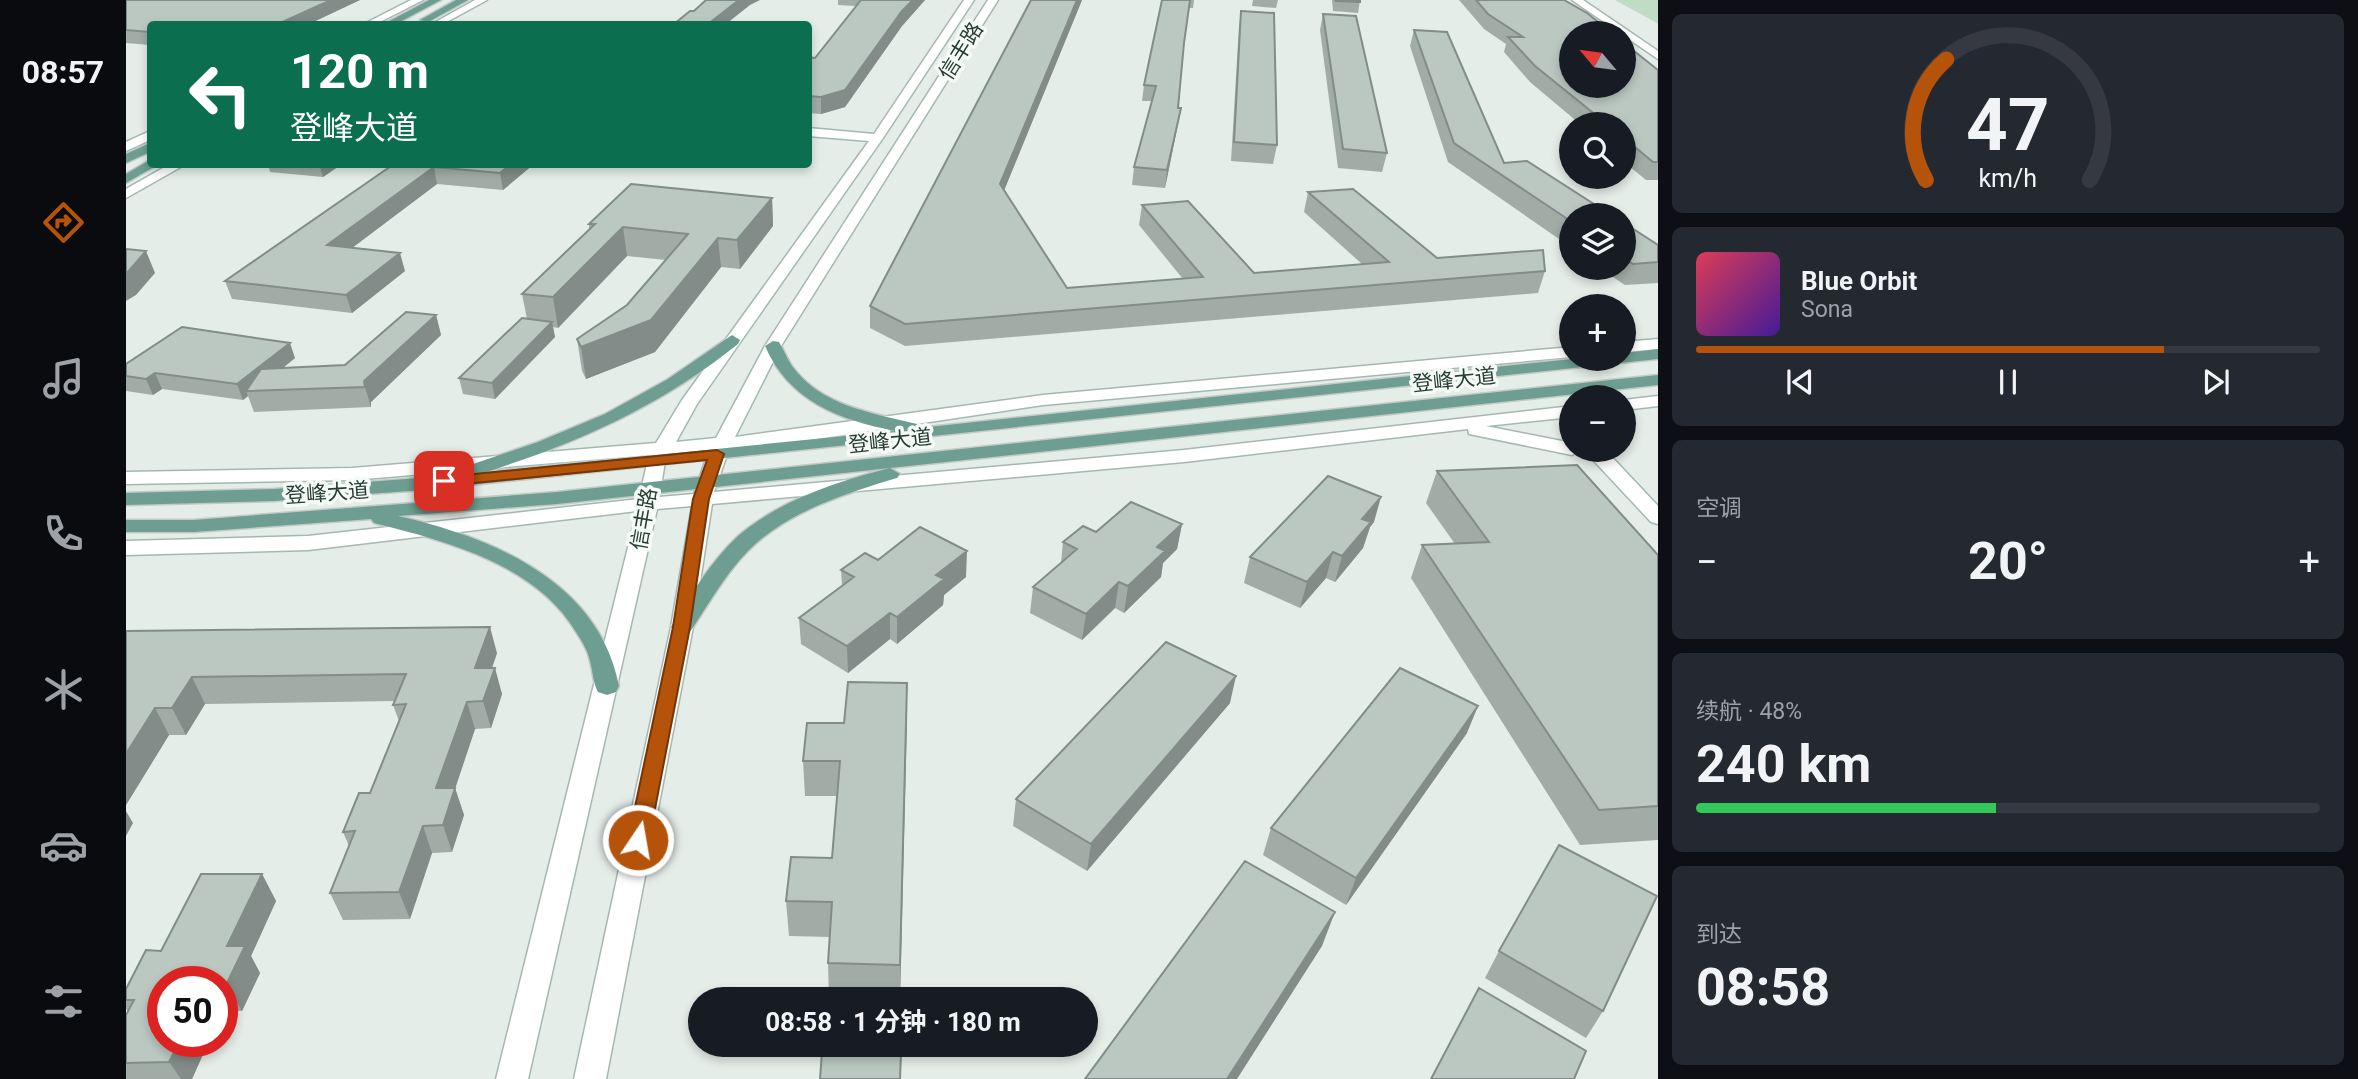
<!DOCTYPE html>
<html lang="zh">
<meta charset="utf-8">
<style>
body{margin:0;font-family:Roboto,"Noto Sans SC",sans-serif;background:#242831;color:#f1f3f6;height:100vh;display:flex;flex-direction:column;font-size:26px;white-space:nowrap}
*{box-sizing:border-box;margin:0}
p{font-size:23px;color:#9ea1a6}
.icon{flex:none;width:38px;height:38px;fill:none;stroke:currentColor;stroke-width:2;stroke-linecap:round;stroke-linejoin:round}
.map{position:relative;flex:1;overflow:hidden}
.details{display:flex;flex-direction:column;gap:14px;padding:14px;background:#0d0f14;width:700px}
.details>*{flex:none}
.hud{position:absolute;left:21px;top:21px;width:665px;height:147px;border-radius:7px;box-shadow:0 4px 10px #0003;background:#0b6e4f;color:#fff;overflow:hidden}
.needle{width:46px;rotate:299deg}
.tools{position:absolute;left:1433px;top:21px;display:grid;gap:14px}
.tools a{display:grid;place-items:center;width:77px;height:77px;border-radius:50%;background:#171b24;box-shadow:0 4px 10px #0003;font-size:35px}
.speed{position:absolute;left:21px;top:966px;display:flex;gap:14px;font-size:35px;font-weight:700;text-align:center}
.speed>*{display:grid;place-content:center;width:91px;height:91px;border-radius:50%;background:#171b24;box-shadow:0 4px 10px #0003;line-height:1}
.speed .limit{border:10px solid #d22;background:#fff;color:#111}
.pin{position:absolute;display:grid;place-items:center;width:60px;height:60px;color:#fff;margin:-30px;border-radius:14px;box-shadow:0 4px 10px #0006}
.me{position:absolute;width:77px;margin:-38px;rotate:12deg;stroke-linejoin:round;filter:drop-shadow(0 0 5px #0008)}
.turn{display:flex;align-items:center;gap:24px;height:147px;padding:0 28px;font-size:32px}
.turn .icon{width:91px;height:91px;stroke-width:2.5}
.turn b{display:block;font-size:49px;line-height:60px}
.big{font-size:52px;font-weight:700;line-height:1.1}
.details .widget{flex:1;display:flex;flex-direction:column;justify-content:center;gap:10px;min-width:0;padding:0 24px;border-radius:10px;background:#242831}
.details .dial{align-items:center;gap:0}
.dial svg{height:182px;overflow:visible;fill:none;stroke:#363941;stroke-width:7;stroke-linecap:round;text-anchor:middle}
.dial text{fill:#f1f3f6;stroke:none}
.song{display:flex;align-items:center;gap:21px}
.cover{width:84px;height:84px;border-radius:10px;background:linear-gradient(135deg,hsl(350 70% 55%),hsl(260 70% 35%))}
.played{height:7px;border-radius:4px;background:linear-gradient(90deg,#b45309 75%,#363941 75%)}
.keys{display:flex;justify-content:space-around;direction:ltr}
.heat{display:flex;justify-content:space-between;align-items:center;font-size:38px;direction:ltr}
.charge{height:10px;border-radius:5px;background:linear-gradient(90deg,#34c759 48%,#363941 0)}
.trip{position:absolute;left:562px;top:987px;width:410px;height:70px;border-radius:35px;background:#171b24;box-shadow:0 4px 10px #0003;font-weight:700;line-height:70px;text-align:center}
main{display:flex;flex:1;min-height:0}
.dock{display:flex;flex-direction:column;width:126px;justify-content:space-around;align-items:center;background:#090b0e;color:#9ea1a6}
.dock .icon{width:49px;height:49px}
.dock .current{color:#b45309}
.dock b{font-size:32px;color:#f1f3f6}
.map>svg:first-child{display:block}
.green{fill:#c0dcc7}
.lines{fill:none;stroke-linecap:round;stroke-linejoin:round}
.secondary-casing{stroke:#a4b8b1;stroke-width:3}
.primary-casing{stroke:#c2c9c7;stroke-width:3}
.secondary{fill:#fff;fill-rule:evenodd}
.primary{fill:#6e9e91;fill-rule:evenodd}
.wall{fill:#a1aca7}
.shaded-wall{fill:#838c88}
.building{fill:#bbc8c2;stroke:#838c88;stroke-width:2}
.route{fill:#b45309;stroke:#753606;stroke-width:2}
.labels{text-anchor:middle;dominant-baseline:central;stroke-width:7;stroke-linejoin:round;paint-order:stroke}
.street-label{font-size:21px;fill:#263d36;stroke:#f6faf7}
</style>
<main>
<nav class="dock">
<b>08:57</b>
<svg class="icon current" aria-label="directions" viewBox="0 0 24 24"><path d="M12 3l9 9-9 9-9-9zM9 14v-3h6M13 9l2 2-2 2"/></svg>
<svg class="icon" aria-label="music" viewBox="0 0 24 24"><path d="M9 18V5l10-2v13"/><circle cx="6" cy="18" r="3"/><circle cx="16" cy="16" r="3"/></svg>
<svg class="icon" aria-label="phone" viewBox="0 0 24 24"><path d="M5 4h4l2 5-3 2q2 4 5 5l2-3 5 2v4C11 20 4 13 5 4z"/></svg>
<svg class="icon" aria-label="climate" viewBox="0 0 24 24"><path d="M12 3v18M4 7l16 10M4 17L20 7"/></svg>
<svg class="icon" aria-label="car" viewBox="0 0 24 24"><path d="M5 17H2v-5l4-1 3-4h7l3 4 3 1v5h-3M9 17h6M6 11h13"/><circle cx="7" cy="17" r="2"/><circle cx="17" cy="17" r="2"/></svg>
<svg class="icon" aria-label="filters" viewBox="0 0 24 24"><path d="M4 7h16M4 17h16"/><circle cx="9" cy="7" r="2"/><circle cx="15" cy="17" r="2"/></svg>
</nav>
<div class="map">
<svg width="1532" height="1079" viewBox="0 0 1532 1079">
<rect width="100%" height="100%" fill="#e5ede9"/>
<!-- green -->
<path class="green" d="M1489 0H1532V24L1529 22Z"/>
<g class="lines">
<defs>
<path id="secondary" d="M285 0H297L250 24H238Z
M349 0H361L317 24H306Z
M838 0H848L757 138 571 404 550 442 590 438 639 346 862 0H872L655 346 609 437 917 395 1446 347V357L917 405 650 445 603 449 588 492 1058 450 1446 406V417L1360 426 1446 443V450H1455L1446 455 1343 434 1342 429 1058 462 586 504 567 627 480 1079H448L545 627 566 506 531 509 402 1079H370L511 511 182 550 0 555V541L182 536 513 499 523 455 226 480 0 484V472L226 468 530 443 556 400 743 141 682 136V128L748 134ZM583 450 568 494 533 497 539 462 543 454Z
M1446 0H1457L1532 51V59Z
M24 131V140L0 151V142Z
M44 164H60L0 198V189Z
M1532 339V349L1498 352V342Z
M1532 396V406L1498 410V400Z
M1476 452 1483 454 1532 506V524L1525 522 1469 462 1466 458 1469 454Z"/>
<path id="primary" d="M303 0H315L270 24H258Z
M330 0H342L302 22 294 20Z
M24 143V152L0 163V154Z
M22 161 24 164H33L0 183V174Z
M606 335 614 340 612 344C536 405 452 443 360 472L769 431C713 420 663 401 639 346L647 341 653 342C658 350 661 359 666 366 695 406 746 413 791 424L793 428 1446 359H1498V353L1532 349V359L297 490 148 501 0 505V493L148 489 346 474 341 469 344 465 412 442 479 414 542 379Z
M1532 375V385L431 504 272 516C365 537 473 581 493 686L490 692 481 695 472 692C467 683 467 672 464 661 462 651 456 641 450 632 410 564 319 541 248 523L245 519 68 532H0V520H68L431 492Z
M764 468 774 474 771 478C718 494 660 512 621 552 598 576 582 605 564 632H548L545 627C564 596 585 561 612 536 654 500 712 481 764 468Z"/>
</defs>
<!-- secondary casing -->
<use href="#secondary" class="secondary-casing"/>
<!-- primary casing -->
<use href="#primary" class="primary-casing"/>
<!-- secondary -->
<use href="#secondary" class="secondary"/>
<!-- primary -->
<use href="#primary" class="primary"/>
</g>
<!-- wall -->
<path class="wall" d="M0 0H234L183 24H24V45L0 43Z
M712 0H799L776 26 719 107 695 114 682 113V57L689 58 730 6 712 5Z
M905 0H956L878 190 941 288 1057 279 1013 225 1016 205 1128 273 1236 264 1178 212 1182 192 1311 258 1419 271 1412 293 779 346 744 328V306Z
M1036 0H1068L1067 8H1063L1058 43 1052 108H1055L1039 188 1006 185 1008 167 1026 101H1016L1018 85Z
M1127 0H1152L1150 8 1126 6Z
M1206 0H1234L1232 13 1207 11Z
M1333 0H1438L1532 70V180H1520L1498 162V124H1454L1404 82 1378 52 1380 44 1358 29Z
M1115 11 1151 145 1147 164 1105 161 1113 26Z
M1197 14 1261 153 1256 172 1212 168 1194 30Z
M1288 30 1378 163 1446 215V248L1322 162 1284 46Z
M142 164H216L197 177 144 172Z
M268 164H408L377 190 311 184 226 248 279 271 226 313 106 299 99 281Z
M646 198 647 226 614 269 595 267 529 352 460 379 456 371 451 339 501 305 540 260 501 256 432 328 427 327 429 337 369 399 337 394 333 378 401 319 396 294 463 229V224Z
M1498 223 1532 245V283L1499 285 1473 268H1498Z
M310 315 315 335 245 402V407L128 412 122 396 117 400 36 389 27 395 0 391V364L169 358 157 368 219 365Z
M1311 471 1532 555V840L1454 845 1285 578 1296 545 1329 544 1300 503Z
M1248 522 1244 527 1237 548 1209 582 1200 578 1174 608 1118 583 1124 557Z
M1056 524 1051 549 1037 563 1035 577 998 613 989 608 956 640 904 613 907 587 935 563 937 542 970 532Z
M752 560 840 577 818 595 817 605 771 644 764 639 722 673 675 644 673 618 716 586 715 570Z
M0 631 371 653 366 668 376 694 365 728 349 729 329 788 338 815 326 852 306 853 284 919 217 920 204 893 223 846 217 832 244 793 273 721 267 705 269 701 79 704 60 735H43L0 805Z
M781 683 774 999 703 998 702 963 704 937 663 936 660 901 706 858 711 796H679L677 761 718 723Z
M1104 703 961 871 887 826 890 799Z
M1341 733 1220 905 1137 855 1145 828Z
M136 874 150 901 125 956 134 973 116 1011H97L96 1013V982H37V1041H83L66 1079H0V1015L2 1011 0 1009V989L35 951Z
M1373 951 1477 1011 1460 1038 1359 978Z"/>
<!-- shaded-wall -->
<path class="shaded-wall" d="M205 0H234L183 24H152Z
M613 0H634L624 5 600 24H582Z
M787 0H799L776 26 719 107 695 114V97Z
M951 0H956L873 203 874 184Z
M1055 108 1052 124 1039 188 1041 170Z
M193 164H216L197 177Z
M385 164H408L377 190 374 173Z
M308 167 311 184 206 263 201 245Z
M646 198 647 226 614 269 611 240Z
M497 227 501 256 432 328 427 297Z
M592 238 595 267 529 352 460 379 455 347Z
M20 251 29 273 10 295 0 301V274Z
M274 253 279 271 226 313 220 295Z
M310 315 315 335 245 402V407L239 387 238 381Z
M426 322 429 337 369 399 366 383Z
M164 343 169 358 128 391H120L122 396 117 400 111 384Z
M29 373 36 389 27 395 20 379Z
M1255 497 1248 522 1244 527 1237 548 1209 582 1216 556 1236 519Z
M1056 524 1051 549 1037 563 1035 577 998 613 1002 586 1031 547Z
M841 551 840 577 818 595 817 605 771 644V617L810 575Z
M1207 552 1200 578 1174 608 1181 582Z
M993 582 989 608 956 640 960 614Z
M764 613V639L722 673 721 646Z
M364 627 371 653 357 694 349 668Z
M369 668 376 694 365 728 357 701Z
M1110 676 1104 703 961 871 965 844Z
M66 677 79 704 60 735 46 708Z
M781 683V717L774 999V965Z
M341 702 349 729 320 816 310 788Z
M1352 706 1341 733 1220 905 1230 878Z
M29 708 43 735 0 805V754Z
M329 788 338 815 326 852 317 825Z
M0 811 7 823 0 836Z
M297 826 306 853 284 919 273 892Z
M136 874 150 901 125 956 134 973 116 1011 100 985 101 946Z
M1209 912 1196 946 1111 1079H1101Z
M54 1041H83L66 1079H55L43 1062Z"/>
<!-- building -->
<path class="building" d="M0 0H205L152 24H24V32L0 30Z
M580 0H613L582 24H548L564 11H568Z
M735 0H787L776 11 719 90 695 97 682 96V57L689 58Z
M905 0H951L874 184 941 288 1077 277 1016 205 1062 201 1128 273 1263 262 1182 192 1227 189 1311 258 1417 250 1419 271 779 324 744 306Z
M1036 0H1064L1058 43 1052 108H1055L1041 170 1008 167 1030 86 1018 85Z
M1209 0H1234V2L1210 1Z
M1350 0H1438L1461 13 1486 33H1446V86H1498V43L1532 70V162H1527L1498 138V124H1481L1409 66 1382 37H1397L1362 14Z
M1115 11 1148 13 1151 145 1108 142Z
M1197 14 1230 16 1261 153 1217 149Z
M1288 30 1321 32 1378 163 1401 161 1485 215H1446V222L1328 143Z
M268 164H385L374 173 308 167 201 245 274 253 220 295 99 281Z
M505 184 646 198 611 240 592 238 525 320 455 347 451 339 501 305 562 234 497 227 427 297 396 294 469 224H463Z
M1498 223 1532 245V262L1507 264 1498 258Z
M0 249 20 251 0 274Z
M280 312 310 315 238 381 239 387 120 391 135 369 219 365Z
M396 318 426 322 366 383 333 378Z
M56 327 164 343 111 384 29 373 20 379 0 376V364Z
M1451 465 1532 555V806L1473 810 1296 545 1363 542 1311 471Z
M1202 476 1255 497 1236 519 1245 522 1216 556 1207 552 1181 582 1124 557Z
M1005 502 1056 524 1031 547 1039 551 1002 586 993 582 960 614 907 587 951 549 937 542 957 526 970 532Z
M794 527 841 551 810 575 818 579 771 617 764 613 721 646 673 618 728 577 715 570 739 553 752 560Z
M364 627 349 668H369L357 701 341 702 310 788H329L317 825 297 826 273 892 204 893 229 831 217 832 233 793H244L280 704 267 705 280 674 66 677 46 708H29L0 754V631Z
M1040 642 1110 676 965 844 890 799Z
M1274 668 1352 706 1230 878 1145 828Z
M722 682 781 683 774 965 702 963 706 902 660 901 665 857 706 858 714 761H677L681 723H718Z
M1433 845 1531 896 1477 1011 1373 951Z
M1119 861 1209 912 1101 1079H959Z
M75 874H136L101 946H119L100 985H96V982H37V1041H54L43 1062 0 1063V1015L8 1000H0V989L20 950 35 951Z
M1353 988 1460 1051 1448 1079H1305Z
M696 1052 775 1054 774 1079H694Z"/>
<!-- route -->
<path class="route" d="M591 450 598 454 583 499 564 627 523 840 520 846 512 848 505 846 502 840 547 627 567 499 581 460 318 486 311 481 318 477Z"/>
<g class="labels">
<!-- street labels -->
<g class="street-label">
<text transform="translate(835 51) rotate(-58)">信丰路</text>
<text transform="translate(1328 380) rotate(-6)">登峰大道</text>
<text transform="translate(764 441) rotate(-6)">登峰大道</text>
<text transform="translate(201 493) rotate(-4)">登峰大道</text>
<text transform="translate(518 519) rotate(-80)">信丰路</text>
</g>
</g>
</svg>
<div class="tools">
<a><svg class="needle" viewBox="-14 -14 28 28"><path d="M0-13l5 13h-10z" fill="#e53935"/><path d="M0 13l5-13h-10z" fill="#9ea1a6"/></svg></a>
<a><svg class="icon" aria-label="search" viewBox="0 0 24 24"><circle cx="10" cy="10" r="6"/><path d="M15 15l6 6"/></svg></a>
<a><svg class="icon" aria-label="layers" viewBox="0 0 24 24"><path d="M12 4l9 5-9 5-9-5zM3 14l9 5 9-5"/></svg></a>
<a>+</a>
<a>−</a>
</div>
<div class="speed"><div class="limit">50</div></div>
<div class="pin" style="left:318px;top:481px;background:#d93025"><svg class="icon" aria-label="arrive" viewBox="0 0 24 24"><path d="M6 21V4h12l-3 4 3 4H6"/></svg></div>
<svg class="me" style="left:512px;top:840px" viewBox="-20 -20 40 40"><circle r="17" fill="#b45309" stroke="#fff" stroke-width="3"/><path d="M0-11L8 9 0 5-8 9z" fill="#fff"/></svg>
<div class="trip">08:58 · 1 分钟 · 180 m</div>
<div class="hud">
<div class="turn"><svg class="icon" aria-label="left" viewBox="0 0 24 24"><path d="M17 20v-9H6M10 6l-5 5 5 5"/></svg><div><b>120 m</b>登峰大道</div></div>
</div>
</div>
<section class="details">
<div class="widget dial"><svg viewBox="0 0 100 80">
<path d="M14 69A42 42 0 1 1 86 69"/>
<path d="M14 69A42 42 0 0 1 23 16" stroke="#b45309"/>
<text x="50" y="56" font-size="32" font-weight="700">47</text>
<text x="50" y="72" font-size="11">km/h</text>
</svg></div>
<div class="widget">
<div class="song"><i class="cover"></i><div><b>Blue Orbit</b><p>Sona</p></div></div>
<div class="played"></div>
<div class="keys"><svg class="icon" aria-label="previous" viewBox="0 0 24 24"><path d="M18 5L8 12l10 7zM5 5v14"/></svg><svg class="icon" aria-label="pause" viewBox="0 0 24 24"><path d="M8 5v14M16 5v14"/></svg><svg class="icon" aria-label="next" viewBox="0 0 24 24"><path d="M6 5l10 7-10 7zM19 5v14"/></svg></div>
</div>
<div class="widget"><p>空调</p>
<div class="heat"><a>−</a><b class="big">20°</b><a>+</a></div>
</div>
<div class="widget"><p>续航 · 48%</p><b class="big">240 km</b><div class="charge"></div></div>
<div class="widget"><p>到达</p><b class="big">08:58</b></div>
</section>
</main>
